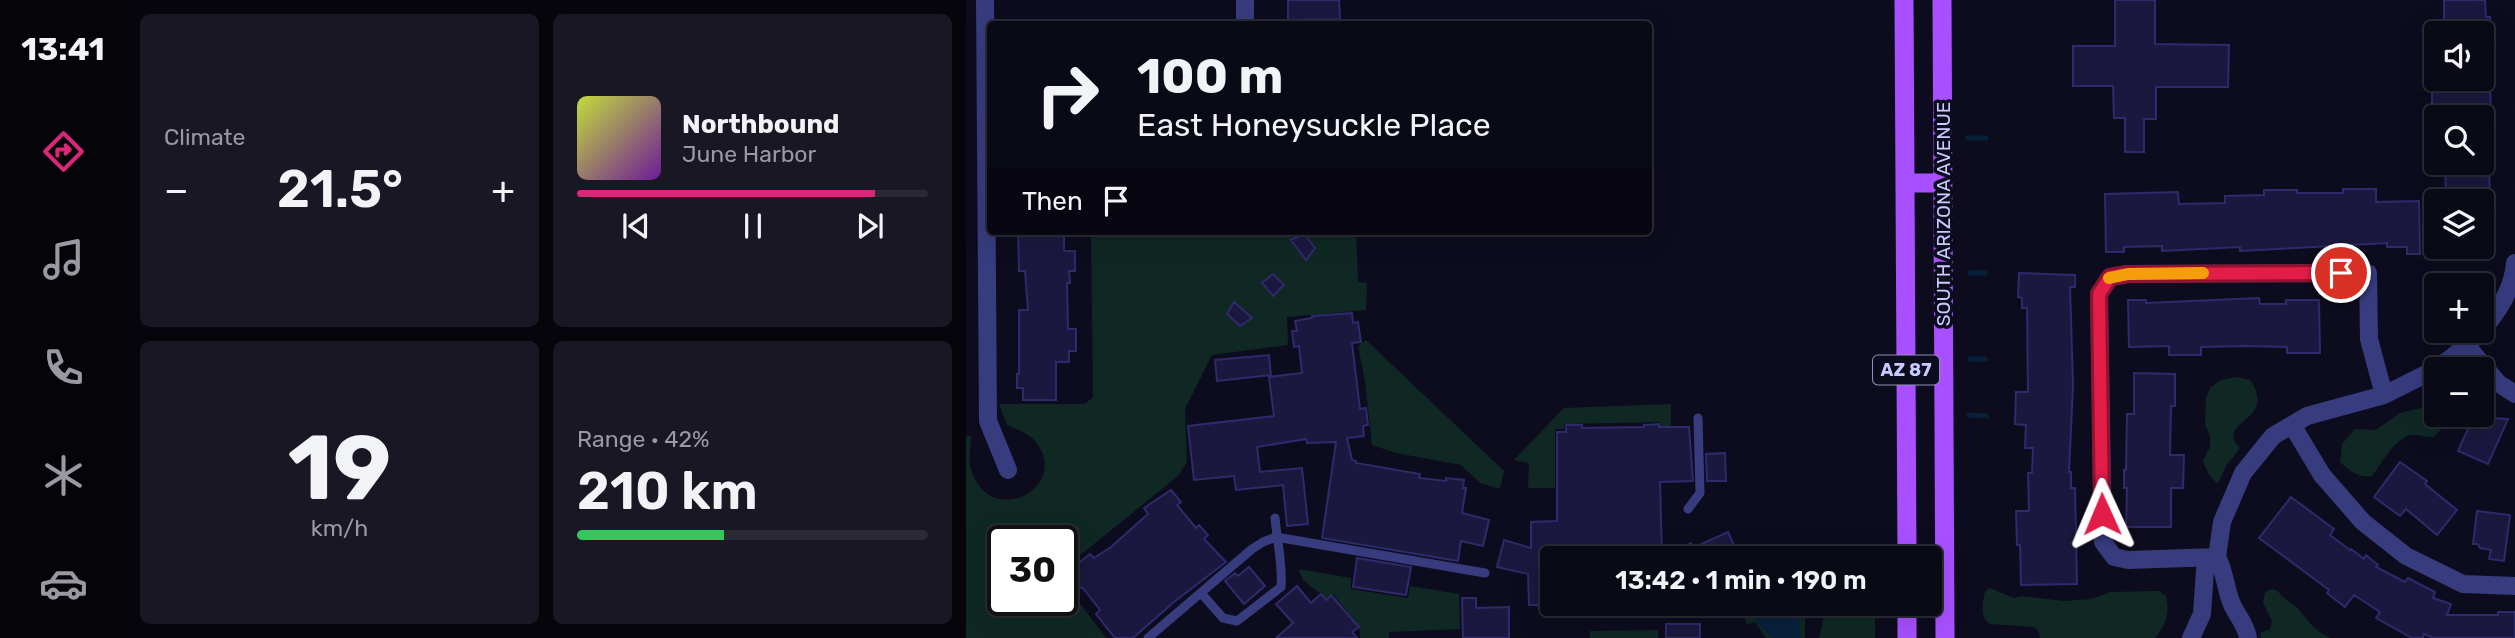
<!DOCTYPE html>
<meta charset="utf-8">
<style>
body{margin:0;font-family:Rubik,sans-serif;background:#181723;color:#f1f3f6;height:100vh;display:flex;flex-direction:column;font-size:26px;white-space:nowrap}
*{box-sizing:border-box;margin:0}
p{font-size:23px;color:#999aa1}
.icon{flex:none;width:38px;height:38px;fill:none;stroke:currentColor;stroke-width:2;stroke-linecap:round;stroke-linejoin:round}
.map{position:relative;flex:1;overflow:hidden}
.drawer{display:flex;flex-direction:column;gap:14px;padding:14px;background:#06050c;width:840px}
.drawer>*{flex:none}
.hud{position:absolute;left:21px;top:21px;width:665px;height:214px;border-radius:7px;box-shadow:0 7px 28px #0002,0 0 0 2px #2a2a35;background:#0a0916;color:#f1f3f6;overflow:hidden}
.buttons{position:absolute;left:1458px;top:21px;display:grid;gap:14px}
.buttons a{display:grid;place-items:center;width:70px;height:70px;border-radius:7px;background:#0a0916;box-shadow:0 7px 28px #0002,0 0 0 2px #2a2a35;font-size:35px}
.speed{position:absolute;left:21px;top:525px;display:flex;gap:14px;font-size:35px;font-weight:700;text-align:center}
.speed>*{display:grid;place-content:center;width:91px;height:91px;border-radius:50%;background:#0a0916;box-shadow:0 7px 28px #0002,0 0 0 2px #2a2a35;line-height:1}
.speed .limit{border:4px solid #111;border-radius:10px;background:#fff;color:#111}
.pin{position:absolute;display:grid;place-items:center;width:60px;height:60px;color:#fff;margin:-30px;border:4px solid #fff;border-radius:50%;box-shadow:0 2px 7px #0007}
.me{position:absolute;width:77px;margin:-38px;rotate:359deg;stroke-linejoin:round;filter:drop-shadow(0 0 5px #0008)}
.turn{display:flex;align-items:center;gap:24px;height:147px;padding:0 35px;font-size:32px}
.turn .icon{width:91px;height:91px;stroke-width:2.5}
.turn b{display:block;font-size:49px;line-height:60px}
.then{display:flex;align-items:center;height:66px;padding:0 35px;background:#0003;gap:14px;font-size:26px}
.big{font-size:52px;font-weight:600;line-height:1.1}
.drawer .tile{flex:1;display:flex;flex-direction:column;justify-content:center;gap:10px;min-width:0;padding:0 24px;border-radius:10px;background:#181723}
.drawer .dial{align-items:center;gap:0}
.dial b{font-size:91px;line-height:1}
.song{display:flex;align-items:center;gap:21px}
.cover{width:84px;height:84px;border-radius:10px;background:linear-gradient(135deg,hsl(70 70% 55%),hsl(280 70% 35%))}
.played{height:7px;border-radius:4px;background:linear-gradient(90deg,#db2777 85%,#2a2a35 85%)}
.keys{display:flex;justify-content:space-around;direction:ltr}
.heat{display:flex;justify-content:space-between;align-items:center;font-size:38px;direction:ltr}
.charge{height:10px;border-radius:5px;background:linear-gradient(90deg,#34c759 42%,#2a2a35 0)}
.drawer .tiles{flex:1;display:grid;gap:14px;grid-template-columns:repeat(2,1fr)}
.trip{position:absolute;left:574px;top:546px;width:402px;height:70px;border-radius:7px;background:#0a0916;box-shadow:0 7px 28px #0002,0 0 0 2px #2a2a35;font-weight:600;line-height:70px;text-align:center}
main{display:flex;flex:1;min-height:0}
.tab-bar{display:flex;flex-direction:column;width:126px;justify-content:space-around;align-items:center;background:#040409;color:#999aa1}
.tab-bar .icon{width:49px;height:49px}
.tab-bar .active{color:#db2777}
.tab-bar b{font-size:32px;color:#f1f3f6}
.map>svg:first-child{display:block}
.green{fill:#0f2824}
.water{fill:#08213b}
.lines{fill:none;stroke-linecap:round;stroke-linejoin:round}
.stream{stroke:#08213b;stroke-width:5}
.building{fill:#1b183f;stroke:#2e2a6b;stroke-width:2}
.service{stroke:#363c7e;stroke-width:9}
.minor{stroke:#363c7e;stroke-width:18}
.primary{stroke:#a850ff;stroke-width:19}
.route-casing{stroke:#92132f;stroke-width:18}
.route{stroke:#e11d48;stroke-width:12}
.slow{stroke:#f59e0b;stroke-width:12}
.labels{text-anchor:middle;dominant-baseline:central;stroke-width:7;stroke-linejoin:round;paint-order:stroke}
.shield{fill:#0d0c1e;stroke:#9191bc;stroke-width:2}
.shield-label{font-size:18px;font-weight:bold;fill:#c9caff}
.street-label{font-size:19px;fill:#c9caff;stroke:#0d0c1e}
</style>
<main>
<nav class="tab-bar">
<b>13:41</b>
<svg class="icon active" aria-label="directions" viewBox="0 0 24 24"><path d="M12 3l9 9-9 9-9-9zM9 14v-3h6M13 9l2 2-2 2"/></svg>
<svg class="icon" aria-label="music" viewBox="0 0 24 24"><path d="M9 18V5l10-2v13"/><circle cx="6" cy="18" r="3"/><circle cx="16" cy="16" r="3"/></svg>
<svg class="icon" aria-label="phone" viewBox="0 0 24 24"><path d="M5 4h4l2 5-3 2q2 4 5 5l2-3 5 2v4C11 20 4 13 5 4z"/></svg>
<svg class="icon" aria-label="climate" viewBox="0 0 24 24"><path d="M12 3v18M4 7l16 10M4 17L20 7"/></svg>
<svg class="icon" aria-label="car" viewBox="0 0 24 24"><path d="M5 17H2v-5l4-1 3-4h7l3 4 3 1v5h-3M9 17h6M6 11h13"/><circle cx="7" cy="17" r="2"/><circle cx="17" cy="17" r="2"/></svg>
</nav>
<section class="drawer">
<div class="tiles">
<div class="tile"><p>Climate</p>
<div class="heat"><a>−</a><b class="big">21.5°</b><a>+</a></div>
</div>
<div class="tile">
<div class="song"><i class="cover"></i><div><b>Northbound</b><p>June Harbor</p></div></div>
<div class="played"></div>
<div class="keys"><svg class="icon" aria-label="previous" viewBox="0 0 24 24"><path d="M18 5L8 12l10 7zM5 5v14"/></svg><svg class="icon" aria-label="pause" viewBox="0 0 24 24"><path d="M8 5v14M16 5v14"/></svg><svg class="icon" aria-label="next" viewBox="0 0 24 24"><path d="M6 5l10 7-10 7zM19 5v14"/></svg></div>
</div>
<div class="tile dial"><b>19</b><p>km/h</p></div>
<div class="tile"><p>Range · 42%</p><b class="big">210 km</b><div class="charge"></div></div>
</div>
</section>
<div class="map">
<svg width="1549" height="638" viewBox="0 0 1549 638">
<rect width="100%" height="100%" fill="#0d0c1e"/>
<!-- green -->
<path class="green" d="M125 231H390L392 282 401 283 400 310 321 317 322 345 246 355 219 409 221 462 212 476 96 570V541H37V600H96V579L140 638H0V436H5C5 446 2 459 5 469 23 531 107 487 69 441 64 434 49 429 41 425L33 404H119L127 397Z
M400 340 538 471 534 489 514 483 495 465 430 453 406 445 399 382 392 346Z
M1271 377 1284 380C1313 423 1247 420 1274 448L1260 466 1252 484 1243 475 1237 461 1244 447V436L1239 425 1240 397 1245 387 1255 380Z
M1470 391V415H1488L1468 437C1460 438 1453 434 1445 435 1429 438 1415 464 1406 476 1392 478 1384 471 1374 462L1376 444 1389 429 1410 430 1434 413 1464 406 1468 402Z
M705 404V432L694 430V422L598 424V429H589V488H562L563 463 548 460 598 408Z
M332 569 385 578V589L442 598 444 586 493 594 494 629 423 632V638H394L393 626 367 594 360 598 338 581Z
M1024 588 1048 598 1055 596 1098 601 1125 599 1144 592 1193 591 1200 596C1204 613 1200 624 1189 638H1074L1072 630 1067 627 1024 624C1013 617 1017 603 1019 591Z
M1306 589 1312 591C1318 601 1327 602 1334 611 1344 623 1349 631 1364 638H1295L1294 633 1304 629 1306 621 1297 603 1299 592Z
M772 604H839V638H800L789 622 781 624Z
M865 604H909V638H853L858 616Z
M692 630V638H624V631Z"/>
<!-- water -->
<path class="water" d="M780 604 826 605C838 616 833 614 833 628 833 631 835 634 835 638H807L796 629Z"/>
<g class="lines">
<!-- stream -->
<path class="stream" d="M1002 138H1020
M1004 273H1019
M1004 359H1019
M1003 415 1021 416"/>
</g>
<!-- building -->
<path class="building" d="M322 0H373L374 19 322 20Z
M1149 0H1189V44L1263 45 1262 87H1190V119H1178V152H1159V118H1148L1147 86H1107V46H1149Z
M1478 0H1519L1520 17H1524V33H1478Z
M1466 79H1524L1525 113H1522V117H1466Z
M1479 163H1523L1524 201H1480Z
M1377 189H1410V202L1453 201 1454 254H1441V247H1421V243L1274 251V247L1196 251V246L1158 247V252H1140L1139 194 1212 192 1213 204 1259 203V196L1298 195V190H1331V193H1377Z
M52 231H98V251H109V271H103L104 283H101L102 329H110V351H103V362H90V400H57V388H51V374H53V310H62L59 271H53Z
M338 234 349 248 340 260 325 240Z
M1053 273 1109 275V287H1104L1107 385 1103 472H1105V488H1109L1111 584 1055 585 1054 545H1051L1050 511H1063L1062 473H1066L1067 448H1059L1060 425 1049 424 1050 392H1062L1061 308H1056V298L1052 297Z
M307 274 318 285 307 296 296 283Z
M1293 298 1294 304H1320V300H1353L1354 353H1321V347L1281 346 1235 347V355H1203V346L1163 347 1162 300H1180V303Z
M268 302 286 318 274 326 261 314Z
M386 313 387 323 392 322 395 342 386 343 394 409 400 408 402 425 397 426 398 436 381 438 386 460 390 461V463L454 474 453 478 480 481V478L498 480 497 488H500L496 513 523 520 517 546 495 541 492 561 356 538 370 442 341 443 340 439 291 447 294 472 336 468 342 524 321 526 317 485 270 490 268 476 228 480 222 426 308 416 303 377 336 373 333 346 328 347 326 331H331L329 321 346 318V316Z
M303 355 305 375 251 381 249 360Z
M1168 373 1209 374V406H1205L1204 455H1218L1217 488H1205V527H1160L1161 488H1158V470H1160L1161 414H1168Z
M1508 415H1525L1524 418 1542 419 1522 464 1492 451Z
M693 424V427H723L727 481 694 482 696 556 725 543 727 548 762 532 774 558H586V605H563L562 574 531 567 538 540 565 548V522L591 521V432H600V425H616V428L678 427V425Z
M759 453 760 481H741L740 454Z
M1434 462 1461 481 1459 484 1491 510 1471 535 1440 509 1434 516 1408 497Z
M205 490 215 502 211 505 230 528 233 525 242 535 238 539 260 562 208 602 167 638H149L130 614 134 610 116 587 113 589 104 578 113 568 110 565 124 554 128 558 145 547 182 514 178 508Z
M1325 497 1368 529 1364 535 1384 550 1385 549 1398 559 1400 555 1412 565 1410 567 1439 582 1442 578 1469 592 1467 598 1485 604 1481 615H1532V612H1549V638H1468L1458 634 1457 638H1446L1410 618 1414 612 1388 595 1379 607 1361 593 1363 590 1293 538Z
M1511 511 1544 515 1538 561 1523 559 1525 550 1514 548 1512 544H1507Z
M391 558 445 567 440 595 387 587Z
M283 567 299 586 278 604 259 581 269 573 272 576Z
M331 586 345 603 355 594 360 600 365 595 393 627 386 632 391 638H310L327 623 310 604Z
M496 598H510V608L543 607V638H497Z
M700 624H734V638H700Z"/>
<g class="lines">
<!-- service -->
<path class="service" d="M722 509 734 493 732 418
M235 593 257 618 271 621 315 587C317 565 311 541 309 518
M182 638 286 549 297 542 310 537 519 573"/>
<!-- minor -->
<path class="minor" d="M19 0 22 421 42 470
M279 0V24
M1501 346 1532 383 1549 394
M1470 369C1505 345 1545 308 1549 263
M1326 425 1356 475 1397 522 1440 556 1497 584 1549 586
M1251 557 1162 560 1148 557 1137 542 1133 294 1144 277 1162 274 1402 273 1403 339 1418 395
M1251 557C1259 572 1259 586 1265 602 1270 615 1280 624 1282 638
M1225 638 1236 614 1239 570 1251 557 1256 522 1277 473 1307 436 1341 416 1418 395 1470 369"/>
<!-- primary -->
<path class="primary" d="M938 0 941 558
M976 0 979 638
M939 183H977
M941 604V638"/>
</g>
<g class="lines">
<defs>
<path id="route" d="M1136 514 1133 294 1144 277 1162 274 1375 273"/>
</defs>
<!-- route casing -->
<use href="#route" class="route-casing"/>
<!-- route -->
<use href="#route" class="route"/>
<!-- slow -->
<path class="slow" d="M1143 278 1162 274 1237 273"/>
</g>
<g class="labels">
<!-- shield labels -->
<rect class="shield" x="907" y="355.5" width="66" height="29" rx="5"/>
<g class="shield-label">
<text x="940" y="370">AZ 87</text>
</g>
<!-- street labels -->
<g class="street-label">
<text transform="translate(977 214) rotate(-90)">SOUTH ARIZONA AVENUE</text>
</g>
</g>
</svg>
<div class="buttons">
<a><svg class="icon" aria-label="sound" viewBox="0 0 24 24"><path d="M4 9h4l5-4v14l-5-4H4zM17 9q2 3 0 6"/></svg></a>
<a><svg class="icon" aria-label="search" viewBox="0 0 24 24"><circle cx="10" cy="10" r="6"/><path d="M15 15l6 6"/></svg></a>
<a><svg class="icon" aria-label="layers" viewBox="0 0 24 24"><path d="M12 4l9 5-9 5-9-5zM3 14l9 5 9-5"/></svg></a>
<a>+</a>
<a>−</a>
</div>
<div class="speed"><div class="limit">30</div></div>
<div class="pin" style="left:1375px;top:273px;background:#d93025"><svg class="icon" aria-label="arrive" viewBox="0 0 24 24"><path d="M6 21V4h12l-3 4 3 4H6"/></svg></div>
<svg class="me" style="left:1136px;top:514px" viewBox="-20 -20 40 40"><path d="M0-17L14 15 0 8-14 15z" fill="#e11d48" stroke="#fff" stroke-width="4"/></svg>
<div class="trip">13:42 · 1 min · 190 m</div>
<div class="hud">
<div class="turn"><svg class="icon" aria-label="right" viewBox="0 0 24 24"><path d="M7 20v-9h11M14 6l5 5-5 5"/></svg><div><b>100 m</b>East Honeysuckle Place</div></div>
<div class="then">Then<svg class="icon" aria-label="arrive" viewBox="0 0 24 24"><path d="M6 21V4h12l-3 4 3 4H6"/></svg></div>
</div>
</div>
</main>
